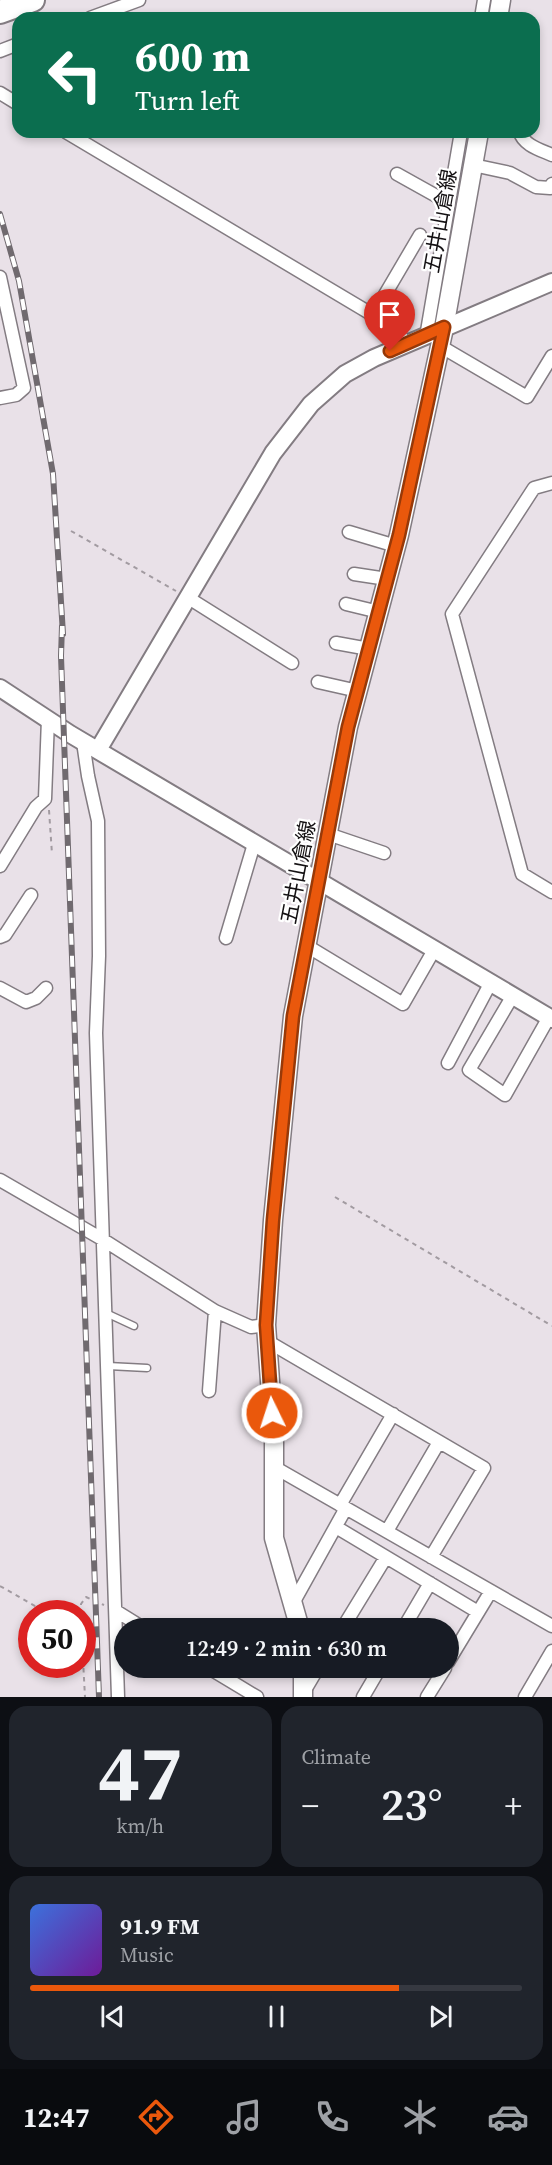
<!DOCTYPE html>
<meta charset="utf-8">
<style>
body{margin:0;font-family:"Source Serif 4","Noto Sans JP",serif;background:#20242c;color:#f1f3f6;height:100vh;display:flex;flex-direction:column;font-size:22px;white-space:nowrap}
*{box-sizing:border-box;margin:0}
p{font-size:20px;color:#9ea1a6}
.icon{flex:none;width:33px;height:33px;fill:none;stroke:currentColor;stroke-width:2;stroke-linecap:round;stroke-linejoin:round}
.map{position:relative;height:1697px;overflow:hidden}
.sheet{display:flex;flex-direction:column;gap:9px;padding:9px;background:#0d0f14;flex:1}
.sheet>*{flex:none}
.top-card{position:absolute;left:12px;top:12px;width:528px;height:126px;border-radius:18px;box-shadow:0 3px 9px #0003;background:#0b6e4f;color:#fff;overflow:hidden}
.speed{position:absolute;left:18px;top:1600px;display:flex;gap:12px;font-size:30px;font-weight:700;text-align:center}
.speed>*{display:grid;place-content:center;width:78px;height:78px;border-radius:50%;background:#171b24;box-shadow:0 3px 9px #0003;line-height:1}
.speed .limit{border:9px solid #d22;background:#fff;color:#111}
.pin{position:absolute;display:grid;place-items:center;width:51px;height:51px;color:#fff;margin:-62px -26px;border-radius:50% 50% 50% 0;rotate:-45deg;box-shadow:0 0 6px #0007}
.pin .icon{rotate:45deg}
.me{position:absolute;width:66px;margin:-33px;rotate:356deg;stroke-linejoin:round;filter:drop-shadow(0 0 4px #0008)}
.turn{display:flex;align-items:center;gap:21px;height:126px;padding:0 24px;font-size:27px}
.turn .icon{width:78px;height:78px;stroke-width:2.5}
.turn b{display:block;font-size:42px;line-height:51px}
.big{font-size:45px;font-weight:600;line-height:1.1}
.sheet .card{flex:1;display:flex;flex-direction:column;justify-content:center;gap:9px;min-width:0;padding:0 21px;border-radius:18px;background:#20242c}
.sheet .dial{align-items:center;gap:0}
.dial b{font-size:78px;line-height:1}
.song{display:flex;align-items:center;gap:18px}
.cover{width:72px;height:72px;border-radius:9px;background:linear-gradient(135deg,hsl(220 70% 55%),hsl(280 70% 35%))}
.played{height:6px;border-radius:3px;background:linear-gradient(90deg,#ea580c 75%,#363941 75%)}
.keys{display:flex;justify-content:space-around;direction:ltr}
.heat{display:flex;justify-content:space-between;align-items:center;font-size:33px;direction:ltr}
.sheet .tiles{flex:1;display:grid;gap:9px;grid-template-columns:1fr 1fr}
.card:last-child{grid-column:span 2}
.trip{position:absolute;left:114px;top:1618px;width:345px;height:60px;border-radius:30px;background:#171b24;box-shadow:0 3px 9px #0003;font-weight:600;line-height:60px;text-align:center}
.dock{display:flex;height:96px;justify-content:space-around;align-items:center;background:#090b0e;color:#9ea1a6}
.dock .icon{width:42px;height:42px}
.dock .active{color:#ea580c}
.dock b{font-size:27px;color:#f1f3f6}
.map>svg:first-child{display:block}
.lines{fill:none;stroke-linecap:round;stroke-linejoin:round}
.service-casing{stroke:#837c82;stroke-width:9}
.minor-casing{stroke:#837c82;stroke-width:15}
.tertiary-casing{stroke:#837c82;stroke-width:20}
.secondary-casing{stroke:#837c82;stroke-width:21}
.motorway-casing{stroke:#837c82;stroke-width:26}
.path{stroke:#a29ba1;stroke-width:2;stroke-dasharray:4.5 4.5;stroke-linecap:butt}
.service{stroke:#fff;stroke-width:6}
.minor{stroke:#fff;stroke-width:12}
.tertiary{stroke:#fff;stroke-width:16}
.secondary{stroke:#fff;stroke-width:18}
.motorway{stroke:#fff;stroke-width:22}
.rail-casing{stroke:#706a6f;stroke-width:6}
.rail{stroke:#fff;stroke-width:4;stroke-dasharray:11;stroke-linecap:butt}
.route-casing{stroke:#983908;stroke-width:15}
.route{stroke:#ea580c;stroke-width:10}
.labels{text-anchor:middle;dominant-baseline:central;stroke-width:4.5;stroke-linejoin:round;paint-order:stroke}
.street-label{font-size:21px;fill:#141113;stroke:#fff}
</style>
<div class="map">
<svg width="552" height="1697" viewBox="0 0 552 1697">
<rect width="100%" height="100%" fill="#e9e1e8"/>
<g class="lines">
<defs>
<path id="service" d="M106 1313 134 1326
M108 1366 147 1368"/>
<path id="minor" d="M90 18 139 0
M481 18 484 0
M0 51 18 44
M0 93 18 104
M66 132 373 315 396 330 406 343
M520 132C523 145 541 150 552 155
M473 165 510 173 536 187 550 188 552 184
M397 174 449 203
M0 277 24 388 16 395 0 398
M373 315 420 235
M426 337 461 132
M440 346 527 397 552 356
M552 483 534 488 452 614 522 874 552 892
M349 532 396 546
M354 574 387 579
M187 597 292 663
M346 604 379 612
M336 643 369 649
M318 682 358 691
M83 742 88 776 98 821 99 956 96 1033 118 1697
M328 834 384 853
M0 866 36 807 45 799 48 719
M0 937 5 935 31 895
M226 938 254 844
M307 946 403 1004 434 950
M0 988 26 1002 36 998 46 988
M512 997 469 1070 505 1095 549 1017
M448 1063 490 984
M0 1180 102 1239 215 1311 251 1327 266 1325
M267 1341 484 1468 431 1557
M209 1391 215 1311
M274 1467 552 1626
M340 1505 393 1414
M336 1527 478 1612
M387 1531 439 1442
M292 1605 346 1508
M116 1611 145 1629
M342 1629 386 1557
M403 1629 430 1583
M448 1662 491 1591
M209 1668 257 1697
M305 1690 318 1668
M363 1697 380 1668
M427 1697 445 1668
M525 1697 552 1651"/>
<path id="tertiary" d="M0 688 70 734 552 1019
M98 750 273 453 311 404 345 374 374 358 552 282"/>
<path id="secondary" d="M498 18 501 0
M300 1629 274 1538V1437L266 1325 273 1220 293 1016 348 727 399 535 444 328 479 132
M303 1697V1668"/>
<path id="motorway" d="M0 12 33 0"/>
</defs>
<!-- service casing -->
<use href="#service" class="service-casing"/>
<!-- minor casing -->
<use href="#minor" class="minor-casing"/>
<!-- tertiary casing -->
<use href="#tertiary" class="tertiary-casing"/>
<!-- secondary casing -->
<use href="#secondary" class="secondary-casing"/>
<!-- motorway casing -->
<use href="#motorway" class="motorway-casing"/>
<!-- path -->
<path class="path" d="M71 531 176 591
M49 810 52 854
M335 1197 552 1326
M0 1586 49 1614
M81 1614V1604L86 1597 104 1605
M82 1641 85 1697"/>
<!-- service -->
<use href="#service" class="service"/>
<!-- minor -->
<use href="#minor" class="minor"/>
<!-- tertiary -->
<use href="#tertiary" class="tertiary"/>
<!-- secondary -->
<use href="#secondary" class="secondary"/>
<!-- motorway -->
<use href="#motorway" class="motorway"/>
<defs>
<path id="rail" d="M0 214 19 281 53 474 63 634
M62 626 61 656 99 1697"/>
</defs>
<!-- rail casing -->
<use href="#rail" class="rail-casing"/>
<!-- rail -->
<use href="#rail" class="rail"/>
</g>
<g class="lines">
<defs>
<path id="route" d="M272 1413 266 1325 273 1220 293 1016 348 727 399 535 444 327 390 351"/>
</defs>
<!-- route casing -->
<use href="#route" class="route-casing"/>
<!-- route -->
<use href="#route" class="route"/>
</g>
<g class="labels">
<!-- street labels -->
<g class="street-label">
<text transform="translate(440 221) rotate(-80)">五井山倉線</text>
<text transform="translate(298 872) rotate(-79)">五井山倉線</text>
</g>
</g>
</svg>
<div class="speed"><div class="limit">50</div></div>
<div class="pin" style="left:390px;top:351px;background:#d93025"><svg class="icon" aria-label="arrive" viewBox="0 0 24 24"><path d="M6 21V4h12l-3 4 3 4H6"/></svg></div>
<svg class="me" style="left:272px;top:1413px" viewBox="-20 -20 40 40"><circle r="17" fill="#ea580c" stroke="#fff" stroke-width="3"/><path d="M0-11L8 9 0 5-8 9z" fill="#fff"/></svg>
<div class="trip">12:49 · 2 min · 630 m</div>
<div class="top-card">
<div class="turn"><svg class="icon" aria-label="left" viewBox="0 0 24 24"><path d="M17 20v-9H6M10 6l-5 5 5 5"/></svg><div><b>600 m</b>Turn left</div></div>
</div>
</div>
<section class="sheet">
<div class="tiles">
<div class="card dial"><b>47</b><p>km/h</p></div>
<div class="card"><p>Climate</p>
<div class="heat"><a>−</a><b class="big">23°</b><a>+</a></div>
</div>
<div class="card">
<div class="song"><i class="cover"></i><div><b>91.9 FM</b><p>Music</p></div></div>
<div class="played"></div>
<div class="keys"><svg class="icon" aria-label="previous" viewBox="0 0 24 24"><path d="M18 5L8 12l10 7zM5 5v14"/></svg><svg class="icon" aria-label="pause" viewBox="0 0 24 24"><path d="M8 5v14M16 5v14"/></svg><svg class="icon" aria-label="next" viewBox="0 0 24 24"><path d="M6 5l10 7-10 7zM19 5v14"/></svg></div>
</div>
</div>
</section>
<nav class="dock">
<b>12:47</b>
<svg class="icon active" aria-label="directions" viewBox="0 0 24 24"><path d="M12 3l9 9-9 9-9-9zM9 14v-3h6M13 9l2 2-2 2"/></svg>
<svg class="icon" aria-label="music" viewBox="0 0 24 24"><path d="M9 18V5l10-2v13"/><circle cx="6" cy="18" r="3"/><circle cx="16" cy="16" r="3"/></svg>
<svg class="icon" aria-label="phone" viewBox="0 0 24 24"><path d="M5 4h4l2 5-3 2q2 4 5 5l2-3 5 2v4C11 20 4 13 5 4z"/></svg>
<svg class="icon" aria-label="climate" viewBox="0 0 24 24"><path d="M12 3v18M4 7l16 10M4 17L20 7"/></svg>
<svg class="icon" aria-label="car" viewBox="0 0 24 24"><path d="M5 17H2v-5l4-1 3-4h7l3 4 3 1v5h-3M9 17h6M6 11h13"/><circle cx="7" cy="17" r="2"/><circle cx="17" cy="17" r="2"/></svg>
</nav>
